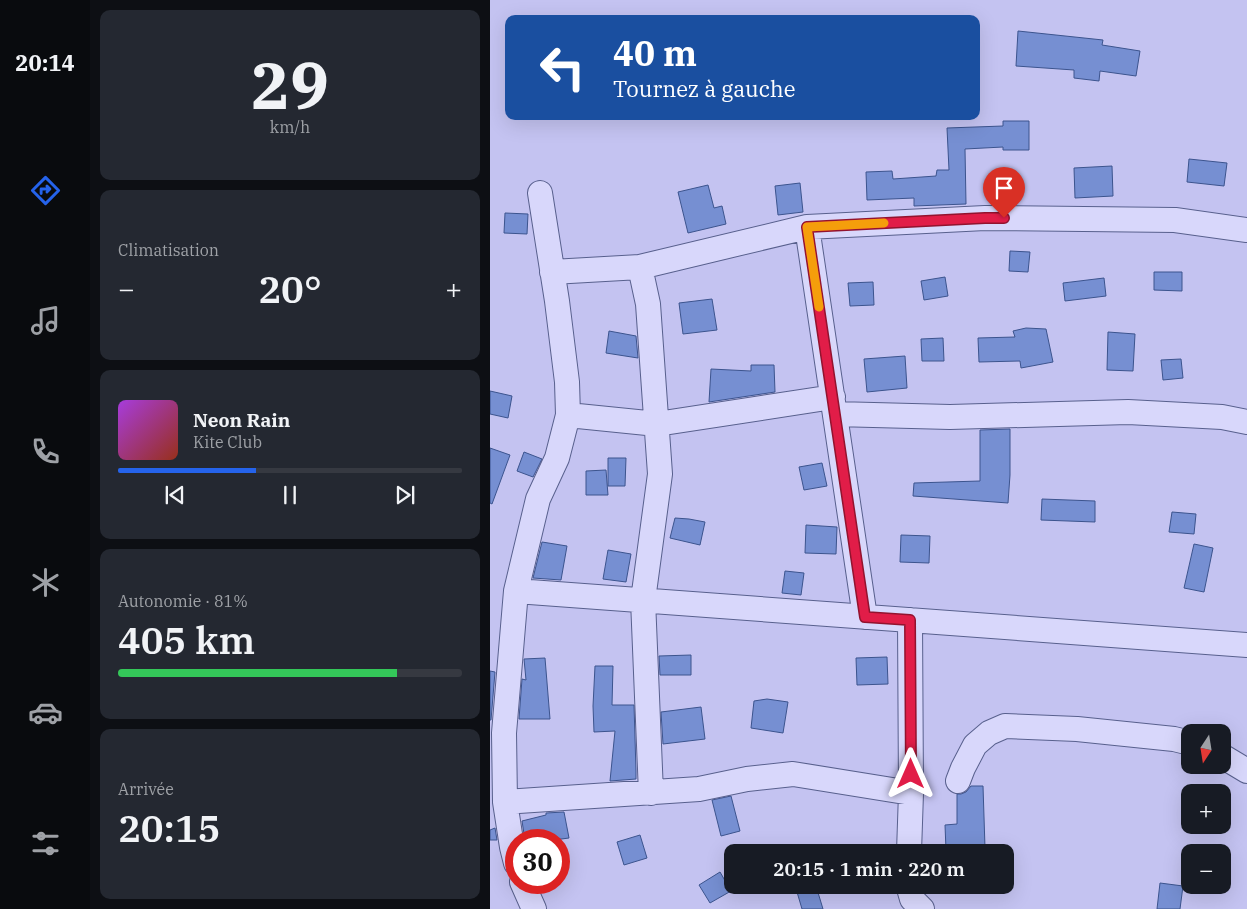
<!DOCTYPE html>
<html lang="fr">
<meta charset="utf-8">
<style>
body{margin:0;font-family:"IBM Plex Serif",serif;background:#242831;color:#f1f3f6;height:100vh;display:flex;flex-direction:column;font-size:19px;white-space:nowrap}
*{box-sizing:border-box;margin:0}
p{font-size:16px;color:#9ea1a6}
.icon{flex:none;width:28px;height:28px;fill:none;stroke:currentColor;stroke-width:2;stroke-linecap:round;stroke-linejoin:round}
.map{position:relative;flex:1;overflow:hidden}
.panel{display:flex;flex-direction:column;gap:10px;padding:10px;background:#0d0f14;width:400px}
.panel>*{flex:none}
.hud{position:absolute;left:15px;top:15px;width:475px;height:105px;border-radius:10px;box-shadow:0 5px 20px #0002;background:#1a4fa0;color:#fff;overflow:hidden}
.needle{width:32px;rotate:192deg}
.tools{position:absolute;left:691px;top:724px;display:grid;gap:10px}
.tools a{display:grid;place-items:center;width:50px;height:50px;border-radius:10px;background:#171b24;box-shadow:0 5px 20px #0002;font-size:25px}
.speed{position:absolute;left:15px;top:829px;display:flex;gap:10px;font-size:25px;font-weight:700;text-align:center}
.speed>*{display:grid;place-content:center;width:65px;height:65px;border-radius:50%;background:#171b24;box-shadow:0 5px 20px #0002;line-height:1}
.speed .limit{border:8px solid #d22;background:#fff;color:#111}
.pin{position:absolute;display:grid;place-items:center;width:42px;height:42px;color:#fff;margin:-51px -21px;border-radius:50% 50% 50% 0;rotate:-45deg;box-shadow:0 0 5px #0007}
.pin .icon{rotate:45deg}
.me{position:absolute;width:55px;margin:-28px;rotate:0deg;stroke-linejoin:round;filter:drop-shadow(0 0 4px #0008)}
.turn{display:flex;align-items:center;gap:18px;height:105px;padding:0 25px;font-size:22px}
.turn .icon{width:65px;height:65px;stroke-width:2.5}
.turn b{display:block;font-size:35px;line-height:42px}
.big{font-size:38px;font-weight:600;line-height:1.1}
.panel .card{flex:1;display:flex;flex-direction:column;justify-content:center;gap:8px;min-width:0;padding:0 18px;border-radius:10px;background:#242831}
.panel .dial{align-items:center;gap:0}
.dial b{font-size:65px;line-height:1}
.song{display:flex;align-items:center;gap:15px}
.cover{width:60px;height:60px;border-radius:8px;background:linear-gradient(135deg,hsl(280 70% 55%),hsl(10 70% 35%))}
.played{height:5px;border-radius:2px;background:linear-gradient(90deg,#2563eb 40%,#363941 40%)}
.keys{display:flex;justify-content:space-around;direction:ltr}
.heat{display:flex;justify-content:space-between;align-items:center;font-size:28px;direction:ltr}
.charge{height:8px;border-radius:4px;background:linear-gradient(90deg,#34c759 81%,#363941 0)}
.trip{position:absolute;left:234px;top:844px;width:290px;height:50px;border-radius:10px;background:#171b24;box-shadow:0 5px 20px #0002;font-weight:600;line-height:50px;text-align:center}
main{display:flex;flex:1;min-height:0}
.dock{display:flex;flex-direction:column;width:90px;justify-content:space-around;align-items:center;background:#090b0e;color:#9ea1a6}
.dock .icon{width:35px;height:35px}
.dock .active{color:#2563eb}
.dock b{font-size:22px;color:#f1f3f6}
.map>svg:first-child{display:block}
.building{fill:#768fd2;stroke:#3c548e}
.lines{fill:none;stroke-linecap:round;stroke-linejoin:round}
.street-casing{stroke:#58608d;stroke-width:26}
.street{stroke:#d8d7fb;stroke-width:24}
.route-casing{stroke:#92132f;stroke-width:12}
.route{stroke:#e11d48;stroke-width:9}
.slow{stroke:#f59e0b;stroke-width:9}
</style>
<main>
<nav class="dock">
<b>20:14</b>
<svg class="icon active" aria-label="directions" viewBox="0 0 24 24"><path d="M12 3l9 9-9 9-9-9zM9 14v-3h6M13 9l2 2-2 2"/></svg>
<svg class="icon" aria-label="music" viewBox="0 0 24 24"><path d="M9 18V5l10-2v13"/><circle cx="6" cy="18" r="3"/><circle cx="16" cy="16" r="3"/></svg>
<svg class="icon" aria-label="phone" viewBox="0 0 24 24"><path d="M5 4h4l2 5-3 2q2 4 5 5l2-3 5 2v4C11 20 4 13 5 4z"/></svg>
<svg class="icon" aria-label="climate" viewBox="0 0 24 24"><path d="M12 3v18M4 7l16 10M4 17L20 7"/></svg>
<svg class="icon" aria-label="car" viewBox="0 0 24 24"><path d="M5 17H2v-5l4-1 3-4h7l3 4 3 1v5h-3M9 17h6M6 11h13"/><circle cx="7" cy="17" r="2"/><circle cx="17" cy="17" r="2"/></svg>
<svg class="icon" aria-label="filters" viewBox="0 0 24 24"><path d="M4 7h16M4 17h16"/><circle cx="9" cy="7" r="2"/><circle cx="15" cy="17" r="2"/></svg>
</nav>
<section class="panel">
<div class="card dial"><b>29</b><p>km/h</p></div>
<div class="card"><p>Climatisation</p>
<div class="heat"><a>−</a><b class="big">20°</b><a>+</a></div>
</div>
<div class="card">
<div class="song"><i class="cover"></i><div><b>Neon Rain</b><p>Kite Club</p></div></div>
<div class="played"></div>
<div class="keys"><svg class="icon" aria-label="previous" viewBox="0 0 24 24"><path d="M18 5L8 12l10 7zM5 5v14"/></svg><svg class="icon" aria-label="pause" viewBox="0 0 24 24"><path d="M8 5v14M16 5v14"/></svg><svg class="icon" aria-label="next" viewBox="0 0 24 24"><path d="M6 5l10 7-10 7zM19 5v14"/></svg></div>
</div>
<div class="card"><p>Autonomie · 81%</p><b class="big">405 km</b><div class="charge"></div></div>
<div class="card"><p>Arrivée</p><b class="big">20:15</b></div>
</section>
<div class="map">
<svg width="757" height="909" viewBox="0 0 757 909">
<rect width="100%" height="100%" fill="#c4c3f1"/>
<!-- building -->
<path class="building" d="M528 31 613 40 612 45 650 51 646 76 610 71 609 81 584 78V70L526 66Z
M513 121H539V150H513V147L475 149 476 204 424 206V198L377 200 376 172 402 171 403 179 446 176 447 170H459L457 128 513 126Z
M699 159 737 163 734 186 697 182Z
M622 166 623 196 585 198 584 168Z
M310 183 313 212 288 215 285 186Z
M218 185 224 208 232 206 236 224 198 233 188 192Z
M15 213 38 214 37 234 14 233Z
M520 251 540 252 538 272 519 271Z
M664 272H692V291L664 290Z
M455 277 458 296 434 300 431 281Z
M614 278 616 296 575 301 573 283Z
M383 282 384 305 360 306 358 283Z
M222 299 227 330 193 334 189 303Z
M536 328 556 329 563 362 531 368 530 361 489 362 488 338 525 337 523 331Z
M119 331 146 336 148 358 116 353Z
M618 332 645 334 643 371 617 370Z
M453 338 454 361H432L431 339Z
M415 356 417 388 377 392 374 359Z
M691 359 693 378 673 380 671 360Z
M261 365H284L285 392 219 402 221 369 261 371Z
M0 391 22 396 18 418 0 414Z
M520 429V475L518 503 423 496 424 483 490 481V430Z
M0 448 20 455 2 504 0 503Z
M34 452 52 459 43 477 27 471Z
M118 458H136L135 486H118Z
M332 463 337 486 314 490 309 467Z
M116 470 118 495H96V471Z
M552 499 605 501V522L551 520Z
M682 512 706 514 704 534 679 532Z
M185 518 199 519 215 522 210 545 180 538Z
M316 525 347 527 346 554 315 553Z
M411 535 440 536 439 563 410 562Z
M52 542 77 546 71 580 43 578Z
M704 544 723 548 714 592 694 588Z
M118 550 141 554 136 582 113 579Z
M295 571 314 573 311 595 292 593Z
M201 655V675H170L169 656Z
M397 657 398 684 367 685 366 658Z
M55 658 60 719H29L32 679 36 680 34 659Z
M105 666H123L122 705H144L146 771V779L120 781 125 731 104 732 103 706Z
M0 671 5 672 1 720H0Z
M277 699 298 702 293 733 261 728 264 701Z
M211 707 215 739 173 744 171 712Z
M481 786H493L495 848 456 850 455 825 467 824V794H471L476 792Z
M241 796 250 831 231 836 222 800Z
M74 812 79 838 64 840H35L32 821 56 815V813Z
M5 828 7 840H0V830Z
M150 835 157 858 134 865 127 842Z
M230 872 241 891 220 903 209 885Z
M670 883 693 886 690 909H667Z
M326 886 333 909H312L307 892Z"/>
<g class="lines">
<defs>
<path id="street" d="M317 227 375 617
M150 267 158 304 170 474 153 600 161 793
M62 272 150 267 317 227 495 218 685 220 757 230
M345 414 460 417 638 412 732 417 757 422
M78 415 167 424 343 397
M26 591 757 645
M732 756 757 771
M468 781 473 768 485 745 499 733 515 726 587 729 684 739 700 743
M15 802 209 789 257 779 303 774 421 793
M419 852 421 793 420 620
M26 863 22 847 15 802 14 733 26 591 48 499 67 458 78 415 77 382 67 301 50 193
M32 882 44 909
M418 885 422 899 432 909"/>
</defs>
<!-- street casing -->
<use href="#street" class="street-casing"/>
<!-- street -->
<use href="#street" class="street"/>
</g>
<g class="lines">
<defs>
<path id="route" d="M421 774 420 620 375 617 317 227 495 218H514"/>
</defs>
<!-- route casing -->
<use href="#route" class="route-casing"/>
<!-- route -->
<use href="#route" class="route"/>
<!-- slow -->
<path class="slow" d="M329 307 317 227 394 223"/>
</g>
</svg>
<div class="tools">
<a><svg class="needle" viewBox="-14 -14 28 28"><path d="M0-13l5 13h-10z" fill="#e53935"/><path d="M0 13l5-13h-10z" fill="#9ea1a6"/></svg></a>
<a>+</a>
<a>−</a>
</div>
<div class="speed"><div class="limit">30</div></div>
<div class="pin" style="left:514px;top:218px;background:#d93025"><svg class="icon" aria-label="arrive" viewBox="0 0 24 24"><path d="M6 21V4h12l-3 4 3 4H6"/></svg></div>
<svg class="me" style="left:421px;top:774px" viewBox="-20 -20 40 40"><path d="M0-17L14 15 0 8-14 15z" fill="#e11d48" stroke="#fff" stroke-width="4"/></svg>
<div class="trip">20:15 · 1 min · 220 m</div>
<div class="hud">
<div class="turn"><svg class="icon" aria-label="left" viewBox="0 0 24 24"><path d="M17 20v-9H6M10 6l-5 5 5 5"/></svg><div><b>40 m</b>Tournez à gauche</div></div>
</div>
</div>
</main>
